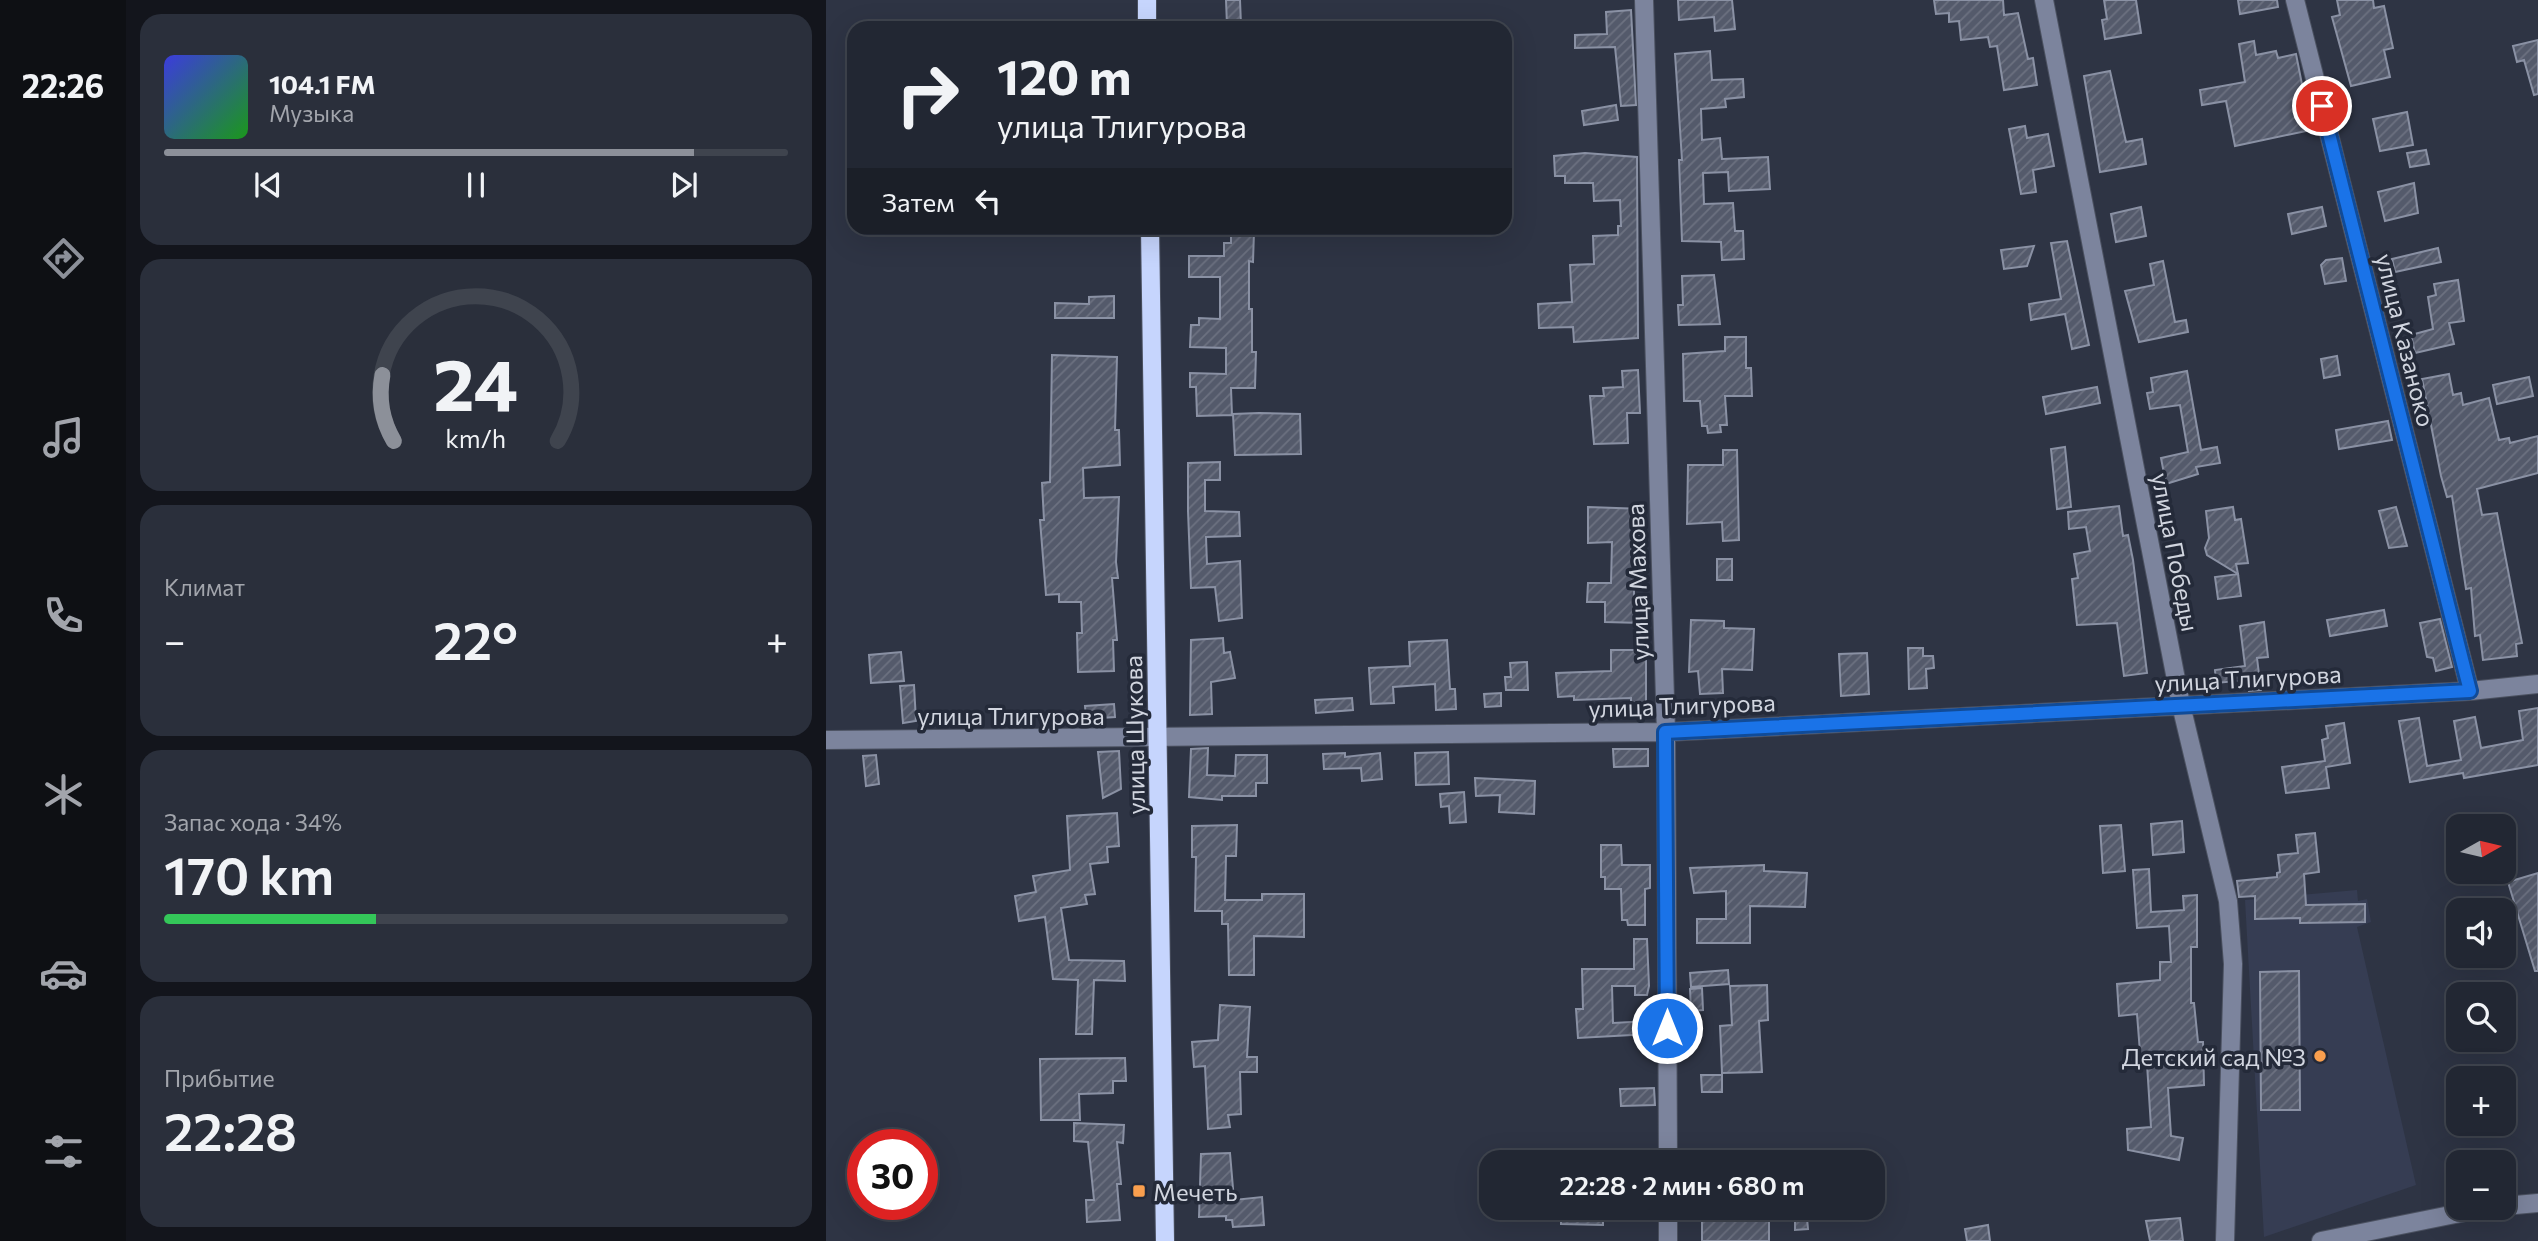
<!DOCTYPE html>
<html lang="ru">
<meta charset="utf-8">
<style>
body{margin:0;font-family:Commissioner,sans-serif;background:#2a2f3b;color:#f1f3f6;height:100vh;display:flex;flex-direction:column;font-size:26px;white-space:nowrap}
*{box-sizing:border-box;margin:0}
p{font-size:23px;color:#a2a5ac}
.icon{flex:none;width:38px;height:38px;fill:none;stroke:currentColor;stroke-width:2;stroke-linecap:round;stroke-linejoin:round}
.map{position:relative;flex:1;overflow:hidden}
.details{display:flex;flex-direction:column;gap:14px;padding:14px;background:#13151c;width:700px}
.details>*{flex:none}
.top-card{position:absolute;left:21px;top:21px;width:665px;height:214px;border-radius:21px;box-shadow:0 7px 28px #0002,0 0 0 2px #3f444e;background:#222733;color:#f1f3f6;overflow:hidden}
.needle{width:46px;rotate:82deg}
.controls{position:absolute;left:1620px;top:814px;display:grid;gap:14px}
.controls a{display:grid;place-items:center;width:70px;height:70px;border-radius:14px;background:#222733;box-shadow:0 7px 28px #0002,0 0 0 2px #3f444e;font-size:35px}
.speed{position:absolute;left:21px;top:1129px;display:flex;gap:14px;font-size:35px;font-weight:700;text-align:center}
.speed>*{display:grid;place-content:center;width:91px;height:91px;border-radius:50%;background:#222733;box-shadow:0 7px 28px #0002,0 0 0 2px #3f444e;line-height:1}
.speed .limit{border:10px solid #d22;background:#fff;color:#111}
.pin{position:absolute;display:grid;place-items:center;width:60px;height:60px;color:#fff;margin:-30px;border:4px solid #fff;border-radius:50%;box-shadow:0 2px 7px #0007}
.me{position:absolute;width:77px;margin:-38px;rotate:0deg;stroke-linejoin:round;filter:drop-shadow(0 0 5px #0008)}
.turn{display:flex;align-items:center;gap:24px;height:147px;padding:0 35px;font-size:32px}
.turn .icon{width:91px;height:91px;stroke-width:2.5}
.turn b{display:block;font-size:49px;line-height:60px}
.then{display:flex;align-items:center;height:66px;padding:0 35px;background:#0003;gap:14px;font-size:26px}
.big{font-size:52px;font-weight:600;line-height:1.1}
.details .tile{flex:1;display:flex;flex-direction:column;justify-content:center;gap:10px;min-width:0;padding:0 24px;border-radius:21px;background:#2a2f3b}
.details .dial{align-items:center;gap:0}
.dial svg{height:182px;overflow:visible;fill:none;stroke:#3f444e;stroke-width:7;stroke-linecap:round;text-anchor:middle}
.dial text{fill:#f1f3f6;stroke:none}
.song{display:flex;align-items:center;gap:21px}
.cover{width:84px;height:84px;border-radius:10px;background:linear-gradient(135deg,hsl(240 70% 55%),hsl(120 70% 35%))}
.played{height:7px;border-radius:4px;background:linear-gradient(90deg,#8c9099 85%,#3f444e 85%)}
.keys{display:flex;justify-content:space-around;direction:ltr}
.heat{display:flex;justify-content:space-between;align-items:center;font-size:38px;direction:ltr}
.charge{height:10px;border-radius:5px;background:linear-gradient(90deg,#34c759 34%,#3f444e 0)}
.trip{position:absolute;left:653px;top:1150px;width:406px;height:70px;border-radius:21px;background:#222733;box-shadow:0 7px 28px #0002,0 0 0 2px #3f444e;font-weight:600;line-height:70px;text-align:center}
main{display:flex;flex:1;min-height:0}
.menu{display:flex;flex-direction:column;width:126px;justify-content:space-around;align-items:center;background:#0e1014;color:#a2a5ac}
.menu .icon{width:49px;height:49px}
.menu .active{color:#8c9099}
.menu b{font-size:32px;color:#f1f3f6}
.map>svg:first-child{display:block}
.built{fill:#363d53}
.building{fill:url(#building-hatch);stroke:#8a91a4;stroke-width:2}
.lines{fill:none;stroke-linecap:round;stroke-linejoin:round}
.minor-casing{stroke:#4b5160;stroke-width:20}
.major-casing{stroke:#4b5160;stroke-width:20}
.minor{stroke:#7c849d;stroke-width:18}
.major{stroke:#c6d5fd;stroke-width:18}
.route-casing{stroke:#114b97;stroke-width:18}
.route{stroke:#1a73e8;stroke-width:12}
.poi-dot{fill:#fa9f4e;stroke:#242a39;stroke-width:2.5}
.labels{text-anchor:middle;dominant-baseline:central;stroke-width:7;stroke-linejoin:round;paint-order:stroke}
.street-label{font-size:24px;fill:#d1d5df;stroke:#242a39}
.poi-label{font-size:24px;fill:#d1d5df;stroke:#242a39;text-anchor:end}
</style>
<main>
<nav class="menu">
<b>22:26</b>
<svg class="icon active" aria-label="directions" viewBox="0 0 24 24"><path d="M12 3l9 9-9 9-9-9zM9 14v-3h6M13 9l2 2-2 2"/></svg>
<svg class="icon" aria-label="music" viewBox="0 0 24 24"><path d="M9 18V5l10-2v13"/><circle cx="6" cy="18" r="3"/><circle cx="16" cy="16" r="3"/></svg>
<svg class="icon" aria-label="phone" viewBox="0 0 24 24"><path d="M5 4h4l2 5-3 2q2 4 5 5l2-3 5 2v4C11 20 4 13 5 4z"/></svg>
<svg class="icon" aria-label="climate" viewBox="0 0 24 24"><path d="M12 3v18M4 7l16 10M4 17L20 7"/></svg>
<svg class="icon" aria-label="car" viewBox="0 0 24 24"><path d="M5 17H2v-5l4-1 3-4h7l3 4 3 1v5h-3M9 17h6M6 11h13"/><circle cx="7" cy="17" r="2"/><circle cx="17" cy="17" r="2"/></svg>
<svg class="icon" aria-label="filters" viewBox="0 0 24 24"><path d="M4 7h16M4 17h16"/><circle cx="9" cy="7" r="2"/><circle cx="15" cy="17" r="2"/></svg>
</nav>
<section class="details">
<div class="tile">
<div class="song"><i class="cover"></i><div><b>104.1 FM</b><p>Музыка</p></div></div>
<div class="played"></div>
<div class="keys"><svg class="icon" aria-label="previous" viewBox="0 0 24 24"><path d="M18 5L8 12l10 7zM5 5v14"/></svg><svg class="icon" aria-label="pause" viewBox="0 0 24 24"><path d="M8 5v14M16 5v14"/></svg><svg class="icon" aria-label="next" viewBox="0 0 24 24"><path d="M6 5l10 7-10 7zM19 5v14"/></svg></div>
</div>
<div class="tile dial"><svg viewBox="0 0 100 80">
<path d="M14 69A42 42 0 1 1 86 69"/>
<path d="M14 69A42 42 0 0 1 9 40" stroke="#8c9099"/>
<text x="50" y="56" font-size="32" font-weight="700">24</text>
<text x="50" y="72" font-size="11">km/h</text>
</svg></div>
<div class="tile"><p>Климат</p>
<div class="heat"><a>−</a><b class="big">22°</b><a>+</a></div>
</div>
<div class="tile"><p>Запас хода · 34%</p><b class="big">170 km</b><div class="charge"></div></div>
<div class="tile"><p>Прибытие</p><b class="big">22:28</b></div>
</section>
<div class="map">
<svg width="1712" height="1241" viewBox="0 0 1712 1241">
<defs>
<pattern id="building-hatch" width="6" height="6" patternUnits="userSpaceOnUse" patternTransform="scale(1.75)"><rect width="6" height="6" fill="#545a6b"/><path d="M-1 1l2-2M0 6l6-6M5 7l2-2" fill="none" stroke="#6c7180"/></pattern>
</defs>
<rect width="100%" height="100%" fill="#2e3444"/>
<!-- built -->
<path class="built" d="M1531 890 1532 901 1541 899 1545 922 1531 927 1590 1185 1438 1237 1419 900Z"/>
<!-- building -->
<path class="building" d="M400 0H414L415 25H401Z
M852 0H906L909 29 889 31 888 17 853 20Z
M1108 0H1177L1178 15 1192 13 1202 59 1207 58 1211 85 1178 90 1171 46 1164 47 1162 37 1135 40 1133 21 1123 22V13L1110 14Z
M1278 0H1310L1315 33 1279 39 1276 20 1281 19Z
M1412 0H1451L1452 7 1414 14Z
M1511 0H1547L1548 8 1558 6 1567 48 1558 50 1564 77 1525 86 1506 17 1514 15Z
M805 10 810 105 795 106 789 47 749 48V35L781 34 780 12Z
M1712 40V94L1708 95 1698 60 1691 62 1687 46Z
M1428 41 1430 55 1450 51 1452 58 1470 54 1485 130 1409 146 1400 101 1376 105 1374 90 1419 82 1413 44Z
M884 51 886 80 917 79 918 97 899 99 900 107 875 109 876 140 894 138 896 159 942 157 944 189 903 191 902 172 877 173 878 204 907 203 909 231H917L918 259 896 260 895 242 856 241 853 160H856L849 54Z
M1284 71 1300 142 1316 139 1320 164 1274 172 1258 76Z
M790 105 792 120 758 125 756 111Z
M1581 112 1587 145 1554 151 1547 119Z
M1199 126 1201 138 1222 134 1228 166 1207 170 1210 192 1195 194 1183 129Z
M1600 150 1603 164 1584 167 1581 153Z
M759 153 811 157 812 338 748 342 747 327 713 328 712 304 746 302 744 265 768 264 767 236 792 235V226H795L794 200 768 201 767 183H739V176H729L728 156Z
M1588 183 1592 213 1559 221 1552 192Z
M1315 207 1320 236 1290 242 1285 214Z
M1496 207 1500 226 1466 234 1462 214Z
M405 231 428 232 427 262 423 261V309H426V352H430L429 388H405L406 415 371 416 370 387H364V373L400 374V348L364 347 365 325H373V318L394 319V277H363V256H398V243H405Z
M1241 241 1263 345 1246 349 1239 314 1205 320 1203 304 1235 299 1225 243Z
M1208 246 1201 266 1178 269 1175 250Z
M1612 248 1615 262 1569 272 1566 259Z
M1516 258 1520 281 1499 284 1495 265 1500 260Z
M1337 261 1349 322 1360 320 1362 332 1313 342 1299 291 1328 285 1324 264Z
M888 275 894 324 853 325 852 305H857L856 276Z
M1632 280 1638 321 1623 323 1628 344 1589 353 1585 335 1607 329 1602 297 1610 295 1608 284Z
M288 296V318H229V303L263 304V297Z
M899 337H920V368H925L926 396H899L901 425H894L895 432 882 433 881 426H876L874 401H858L857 354 899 351Z
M226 355 291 357 289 430H293L294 465 257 468 258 498 293 497 290 562 292 578H286L291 640H287L288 671 252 672 251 633H256L255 602H233V594L220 595 214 520H218L216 483 224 482Z
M1511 356 1514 375 1498 378 1495 359Z
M812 370 814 413H801L802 443 768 444 764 396H778L777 388 797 387 796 371Z
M1361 371 1375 450 1391 447 1394 463 1370 467 1372 474 1340 484 1335 458 1362 452 1354 405 1324 409 1321 393 1327 392 1325 378Z
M1623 374 1627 395 1635 393 1637 405 1663 398 1673 440 1683 438 1684 443 1712 436V473L1651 489 1656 515 1671 513 1696 643 1690 644 1691 656 1657 660 1654 635 1649 636 1645 588 1640 589 1626 496 1621 497 1615 476 1596 379Z
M1703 377 1707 396 1671 404 1667 385Z
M1271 387 1274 403 1220 414 1217 397Z
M433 413 474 414 475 454 409 455 407 414Z
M1562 421 1566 440 1513 449 1510 430Z
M1239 447 1245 507 1231 509 1225 449Z
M897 450H911L913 540 897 541 896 522 861 524 862 465H897Z
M394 462V480H379V511L413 512 414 536 380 537 381 564 414 561 416 618 393 621 389 587 365 588 362 511V463Z
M1293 506 1297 536 1302 535 1307 560 1321 673 1298 676 1291 623 1251 625 1246 579 1252 578 1248 554 1264 551 1260 527 1243 529 1242 512Z
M762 507 818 509 816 560H808V598H817L816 623 779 622V602H761L762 583H785L786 542 762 543Z
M1407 507 1409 520 1415 519 1422 563 1410 564 1412 574 1381 555 1379 548 1383 538 1380 511Z
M1570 507 1581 546 1563 548 1553 511Z
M891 559H906V580H891Z
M1412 574 1415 596 1392 599 1389 577Z
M1558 610 1561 626 1504 636 1501 620Z
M1614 619 1626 667 1610 671 1607 658 1601 657 1594 623Z
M865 620 898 621V628L928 629 926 670 896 669 897 693 874 694 872 671 863 672Z
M1438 622 1442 657 1431 658 1435 690 1423 691 1421 680 1390 683 1389 670 1419 666 1414 626Z
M397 638 398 653 404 652 409 678 385 682 386 714 364 715 365 640Z
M621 640 624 689H629L630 709 610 710 609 684 567 687 568 703 545 704 543 668 584 666 583 642Z
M1082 648H1097V656H1107L1108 668 1100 669 1101 688 1083 689Z
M785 650H820V702L805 703V698L748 700V696L732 697 730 673 785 671Z
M75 652 78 681 45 683 43 655Z
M1041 653 1043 694 1015 696 1013 654Z
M701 662 702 690H680L679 677H685L684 663Z
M88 685 90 721 77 723 74 686Z
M675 693V706L659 707 658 694Z
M526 698 527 710 490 713 489 700Z
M288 704 289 717 260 719 259 706Z
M1712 708V765L1638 778 1637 773 1584 782 1573 721 1593 718 1601 766 1635 760 1628 721 1649 717 1655 748 1697 740 1693 711Z
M1518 723 1524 763 1500 767 1503 788 1460 793 1456 767 1499 761 1496 740 1502 738 1500 726Z
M382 748 381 775 409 776 410 755H441V783H430V796H396V800L363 797 365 749Z
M787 749H822V766L788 767Z
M293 751 295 789 277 798 272 752Z
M622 752 623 784 590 785 589 753Z
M519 753V757L554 753 556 779 536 781 535 768 498 769 497 754Z
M50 755 53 784 40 786 37 756Z
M649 778 709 781 708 814 673 812 674 795 650 796Z
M638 792 640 822 624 823 623 806 615 807 614 794Z
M291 813 293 846 281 847 282 862 264 864 269 894 259 895 261 904 235 908 243 960 298 961 299 981 268 980 266 1034H250L252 980 227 979 219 917 193 921 189 896 210 892 207 876 244 870 241 816Z
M1356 821 1358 852 1327 855 1325 824Z
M411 825 410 856H400L399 900H436V894H478V937L428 936V975H403L402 924H396V911H369L370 857H366V826Z
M1295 825 1299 871 1277 873 1274 826Z
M1489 833 1493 872 1478 874 1480 905 1539 904V922L1474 923V918L1429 919V896L1413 897 1411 881 1451 877V873L1454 872 1452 855 1472 853 1470 835Z
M775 845H795L796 865H824V888L819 889V925H802L801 920H796L795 889H779V877H775Z
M938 865V871L981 873 979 907 924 906V943H871V919H900V891L868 893 864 868Z
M1323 869 1325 912 1358 910 1357 896 1371 895V947H1365V1003H1368L1372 1042H1377L1378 1085 1342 1088 1345 1136 1357 1138 1353 1160 1302 1150 1301 1129 1325 1127 1321 1064 1315 1065 1311 1014 1293 1016 1291 984 1334 980V962H1345L1343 926 1311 928 1307 870Z
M1712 873V971H1709L1682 882Z
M808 939H821L823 986 821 995H809V986H786L787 1023 823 1021 824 1034 752 1038 750 1009H757L756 969H808Z
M902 970 903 984 865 987 864 973Z
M1473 971 1474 1110H1435L1434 972Z
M941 985 942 1020 933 1021 936 1072 896 1073 894 1026 906 1025 904 986Z
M876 988 877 1010 865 1011 864 989Z
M394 1005 424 1007 421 1057H431V1072H414L415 1114 402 1115 404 1127 382 1129 379 1066 368 1067 366 1042 392 1040Z
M299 1058 300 1081H287V1093L253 1094 254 1120H215L214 1059Z
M875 1075H896V1092H876Z
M828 1088 829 1105 795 1106 794 1089Z
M248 1123 298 1125 297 1143 291 1142 295 1184H291L294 1220 261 1222 260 1200H268L262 1142 248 1141Z
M404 1153 408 1200 436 1197 438 1225 407 1227 406 1220H400V1216L373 1217 375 1154Z
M735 1208H777V1225L735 1224Z
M876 1208H987L988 1217 981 1218 982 1229 969 1230V1219L943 1221V1241H876Z
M1354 1218 1357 1241H1324L1320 1221Z
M1162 1225 1164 1241H1141L1139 1229Z"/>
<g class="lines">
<defs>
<path id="minor" d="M818 0 840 732 842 1162
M1218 0 1355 705 1402 901 1407 964 1399 1241
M1469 0 1644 691
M0 740 840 732 1644 691 1712 684
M1678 1206 1712 1203
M842 1208V1241
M1495 1241 1659 1208"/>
<path id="major" d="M321 0V28
M324 228 339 1241"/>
</defs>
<!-- minor casing -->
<use href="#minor" class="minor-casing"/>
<!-- major casing -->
<use href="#major" class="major-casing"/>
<!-- minor -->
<use href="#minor" class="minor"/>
<!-- major -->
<use href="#major" class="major"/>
</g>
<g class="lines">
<defs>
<path id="route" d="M841 1028 839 732 1644 691 1496 106"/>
</defs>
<!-- route casing -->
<use href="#route" class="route-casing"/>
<!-- route -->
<use href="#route" class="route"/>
</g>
<!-- markers -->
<g class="poi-dot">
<circle cx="1494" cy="1056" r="7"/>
<rect x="306" y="1184" width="14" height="14" rx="3.5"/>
</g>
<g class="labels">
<!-- street labels -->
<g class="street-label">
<text transform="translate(1580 340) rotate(76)">улица Казаноко</text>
<text transform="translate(1350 552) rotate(79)">улица Победы</text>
<text transform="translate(811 582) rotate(-92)">улица Махова</text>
<text transform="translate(1422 678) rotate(-3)">улица Тлигурова</text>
<text transform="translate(856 705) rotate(-2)">улица Тлигурова</text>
<text x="185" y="715">улица Тлигурова</text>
<text transform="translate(308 735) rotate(-91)">улица Шукова</text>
</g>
<!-- poi labels -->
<g class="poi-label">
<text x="1480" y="1056">Детский сад №3</text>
<text x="327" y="1191" text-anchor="start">Мечеть</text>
</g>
</g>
</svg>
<div class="controls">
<a><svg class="needle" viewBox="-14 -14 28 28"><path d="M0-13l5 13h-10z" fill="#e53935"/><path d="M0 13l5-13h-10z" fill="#a2a5ac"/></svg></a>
<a><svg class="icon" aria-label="sound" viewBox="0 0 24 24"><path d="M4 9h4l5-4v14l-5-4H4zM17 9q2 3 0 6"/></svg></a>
<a><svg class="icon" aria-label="search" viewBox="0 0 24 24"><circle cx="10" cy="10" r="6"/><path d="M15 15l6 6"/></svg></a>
<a>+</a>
<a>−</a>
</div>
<div class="speed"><div class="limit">30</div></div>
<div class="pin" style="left:1496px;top:106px;background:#d93025"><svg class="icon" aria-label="arrive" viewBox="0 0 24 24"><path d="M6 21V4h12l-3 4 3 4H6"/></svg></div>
<svg class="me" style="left:841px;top:1028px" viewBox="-20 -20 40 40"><circle r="17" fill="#1a73e8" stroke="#fff" stroke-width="3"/><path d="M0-11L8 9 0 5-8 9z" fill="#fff"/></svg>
<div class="trip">22:28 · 2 мин · 680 m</div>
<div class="top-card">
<div class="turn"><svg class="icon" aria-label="right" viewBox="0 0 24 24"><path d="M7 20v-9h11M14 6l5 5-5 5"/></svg><div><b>120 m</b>улица Тлигурова</div></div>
<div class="then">Затем<svg class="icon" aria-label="left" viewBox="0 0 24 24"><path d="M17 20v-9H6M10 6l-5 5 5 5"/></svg></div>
</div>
</div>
</main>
